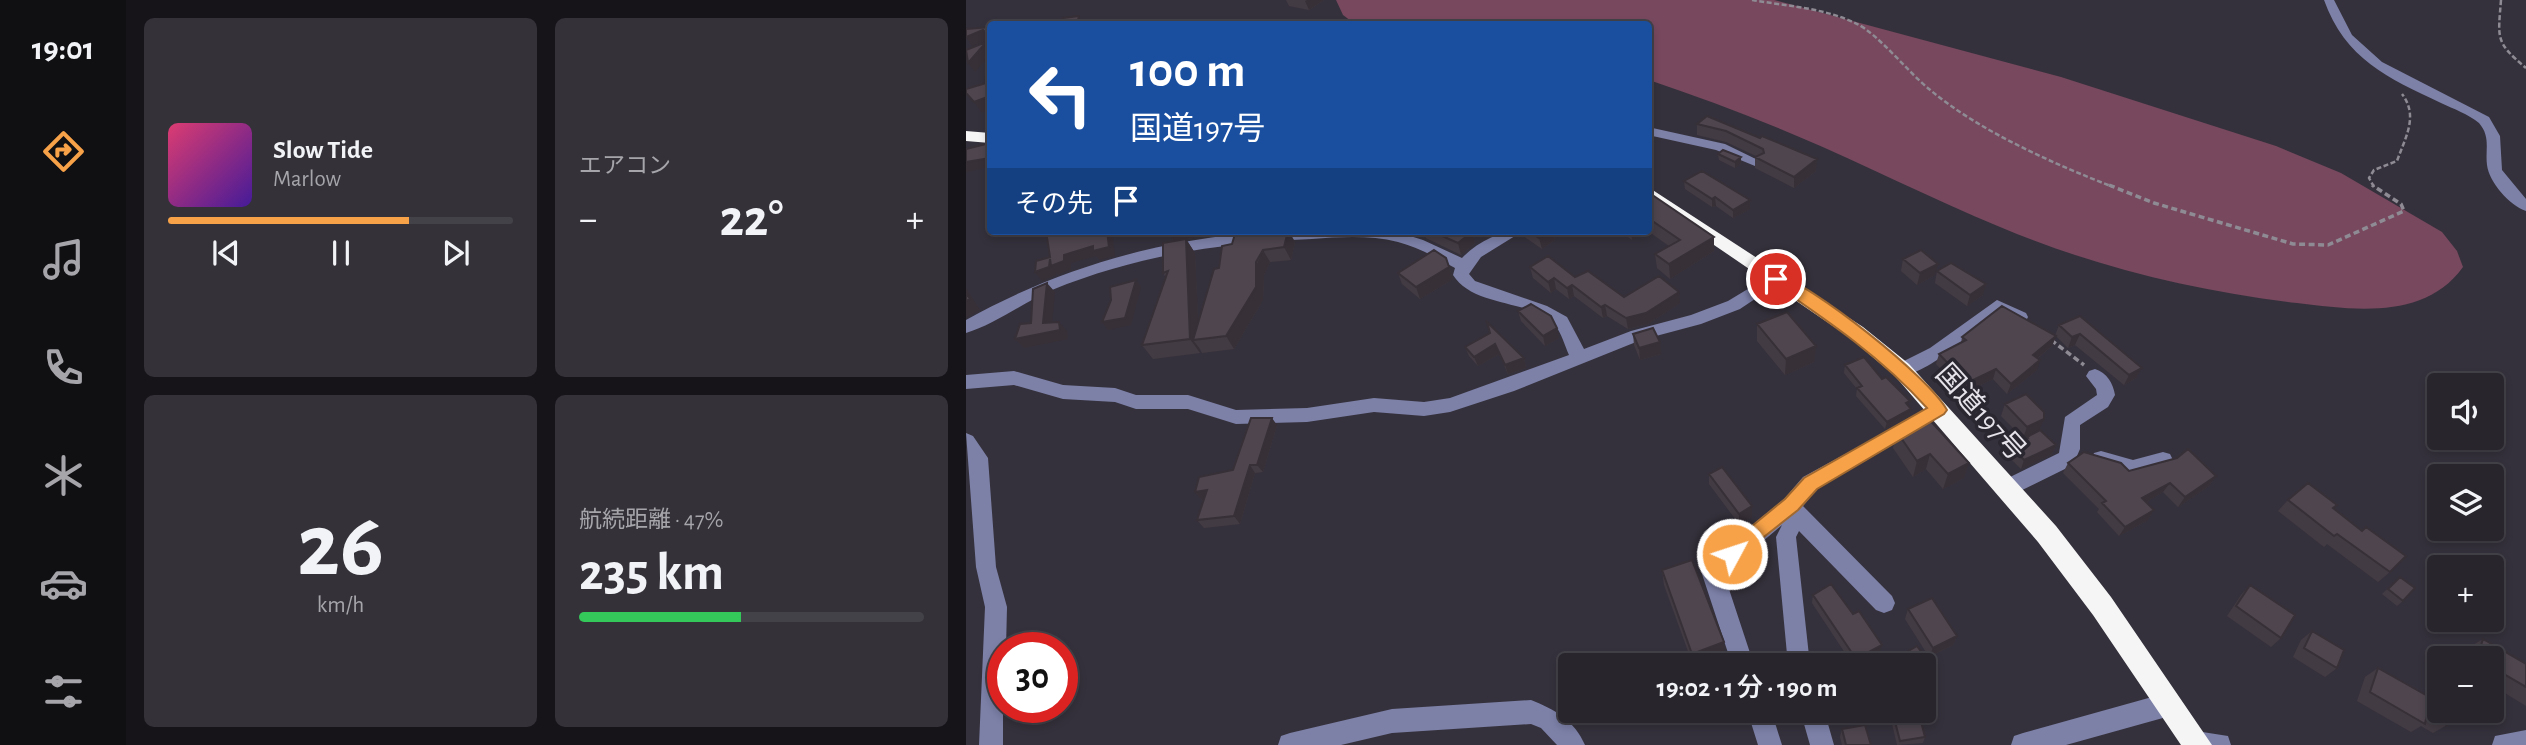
<!DOCTYPE html>
<html lang="ja">
<meta charset="utf-8">
<style>
body{margin:0;font-family:"Alegreya Sans","Noto Sans JP",sans-serif;background:#343139;color:#f1f3f6;height:100vh;display:flex;flex-direction:column;font-size:26px;white-space:nowrap}
*{box-sizing:border-box;margin:0}
p{font-size:23px;color:#a5a5aa}
.icon{flex:none;width:38px;height:38px;fill:none;stroke:currentColor;stroke-width:2;stroke-linecap:round;stroke-linejoin:round}
.map{position:relative;flex:1;overflow:hidden}
.drawer{display:flex;flex-direction:column;gap:18px;padding:18px;background:#161419;width:840px}
.drawer>*{flex:none}
.guide{position:absolute;left:21px;top:21px;width:665px;height:214px;border-radius:7px;box-shadow:0 4px 10px #0003,0 0 0 2px #444249;background:#1a4fa0;color:#fff;overflow:hidden}
.tools{position:absolute;left:1461px;top:373px;display:grid;gap:14px}
.tools a{display:grid;place-items:center;width:77px;height:77px;border-radius:7px;background:#28252d;box-shadow:0 4px 10px #0003,0 0 0 2px #444249;font-size:35px}
.speed{position:absolute;left:21px;top:632px;display:flex;gap:14px;font-size:35px;font-weight:700;text-align:center}
.speed>*{display:grid;place-content:center;width:91px;height:91px;border-radius:50%;background:#28252d;box-shadow:0 4px 10px #0003,0 0 0 2px #444249;line-height:1}
.speed .limit{border:10px solid #d22;background:#fff;color:#111}
.pin{position:absolute;display:grid;place-items:center;width:60px;height:60px;color:#fff;margin:-30px;border:4px solid #fff;border-radius:50%;box-shadow:0 2px 7px #0007}
.me{position:absolute;width:77px;margin:-38px;rotate:50deg;stroke-linejoin:round;filter:drop-shadow(0 0 5px #0008)}
.turn{display:flex;align-items:center;gap:24px;height:147px;padding:0 28px;font-size:32px}
.turn .icon{width:91px;height:91px;stroke-width:2.5}
.turn b{display:block;font-size:49px;line-height:60px}
.then{display:flex;align-items:center;height:66px;padding:0 28px;background:#0003;gap:14px;font-size:26px}
.big{font-size:52px;font-weight:600;line-height:1.1}
.drawer .widget{flex:1;display:flex;flex-direction:column;justify-content:center;gap:10px;min-width:0;padding:0 24px;border-radius:10px;background:#343139}
.drawer .dial{align-items:center;gap:0}
.dial b{font-size:91px;line-height:1}
.song{display:flex;align-items:center;gap:21px}
.cover{width:84px;height:84px;border-radius:10px;background:linear-gradient(135deg,hsl(340 70% 55%),hsl(260 70% 35%))}
.played{height:7px;border-radius:4px;background:linear-gradient(90deg,#f7a248 70%,#444249 70%)}
.keys{display:flex;justify-content:space-around;direction:ltr}
.heat{display:flex;justify-content:space-between;align-items:center;font-size:38px;direction:ltr}
.charge{height:10px;border-radius:5px;background:linear-gradient(90deg,#34c759 47%,#444249 0)}
.drawer .tiles{flex:1;display:grid;gap:18px;grid-template-columns:repeat(2,1fr)}
.trip{position:absolute;left:592px;top:653px;width:378px;height:70px;border-radius:7px;background:#28252d;box-shadow:0 4px 10px #0003,0 0 0 2px #444249;font-weight:600;line-height:70px;text-align:center}
main{display:flex;flex:1;min-height:0}
.menu{display:flex;flex-direction:column;width:126px;justify-content:space-around;align-items:center;background:#100f12;color:#a5a5aa}
.menu .icon{width:49px;height:49px}
.menu .current{color:#f7a248}
.menu b{font-size:32px;color:#f1f3f6}
.map>svg:first-child{display:block}
.forest{fill:#77485e}
.lines{fill:none;stroke-linecap:round;stroke-linejoin:round}
.path-far1{stroke:#8f8b94;stroke-width:2.5;stroke-dasharray:5 2.5;stroke-linecap:butt}
.path{stroke:#8f8b94;stroke-width:3.5;stroke-dasharray:6 3.5;stroke-linecap:butt}
.minor{fill:#7d81a8;fill-rule:evenodd}
.highway{fill:#f5f5f5;fill-rule:evenodd}
.wall{fill:#433b43}
.shaded-wall{fill:#373037}
.building{fill:#4e454e;stroke:#373037;stroke-width:2}
.route{fill:#f7a248;stroke:#a1692f;stroke-width:2}
.labels{text-anchor:middle;dominant-baseline:central;stroke-width:7;stroke-linejoin:round;paint-order:stroke}
.street-label{font-size:28px;fill:#e6e3ea;stroke:#2b2731}
</style>
<main>
<nav class="menu">
<b>19:01</b>
<svg class="icon current" aria-label="directions" viewBox="0 0 24 24"><path d="M12 3l9 9-9 9-9-9zM9 14v-3h6M13 9l2 2-2 2"/></svg>
<svg class="icon" aria-label="music" viewBox="0 0 24 24"><path d="M9 18V5l10-2v13"/><circle cx="6" cy="18" r="3"/><circle cx="16" cy="16" r="3"/></svg>
<svg class="icon" aria-label="phone" viewBox="0 0 24 24"><path d="M5 4h4l2 5-3 2q2 4 5 5l2-3 5 2v4C11 20 4 13 5 4z"/></svg>
<svg class="icon" aria-label="climate" viewBox="0 0 24 24"><path d="M12 3v18M4 7l16 10M4 17L20 7"/></svg>
<svg class="icon" aria-label="car" viewBox="0 0 24 24"><path d="M5 17H2v-5l4-1 3-4h7l3 4 3 1v5h-3M9 17h6M6 11h13"/><circle cx="7" cy="17" r="2"/><circle cx="17" cy="17" r="2"/></svg>
<svg class="icon" aria-label="filters" viewBox="0 0 24 24"><path d="M4 7h16M4 17h16"/><circle cx="9" cy="7" r="2"/><circle cx="15" cy="17" r="2"/></svg>
</nav>
<section class="drawer">
<div class="tiles">
<div class="widget">
<div class="song"><i class="cover"></i><div><b>Slow Tide</b><p>Marlow</p></div></div>
<div class="played"></div>
<div class="keys"><svg class="icon" aria-label="previous" viewBox="0 0 24 24"><path d="M18 5L8 12l10 7zM5 5v14"/></svg><svg class="icon" aria-label="pause" viewBox="0 0 24 24"><path d="M8 5v14M16 5v14"/></svg><svg class="icon" aria-label="next" viewBox="0 0 24 24"><path d="M6 5l10 7-10 7zM19 5v14"/></svg></div>
</div>
<div class="widget"><p>エアコン</p>
<div class="heat"><a>−</a><b class="big">22°</b><a>+</a></div>
</div>
<div class="widget dial"><b>26</b><p>km/h</p></div>
<div class="widget"><p>航続距離 · 47%</p><b class="big">235 km</b><div class="charge"></div></div>
</div>
</section>
<div class="map">
<svg width="1560" height="745" viewBox="0 0 1560 745">
<rect width="100%" height="100%" fill="#35313c"/>
<!-- forest -->
<path class="forest" d="M370 0H808L1095 77 1310 146 1375 173 1476 232 1491 251 1497 267C1459 320 1389 310 1331 303 1229 291 1129 267 1034 227 966 199 900 165 831 136 782 115 733 97 683 80L682 24H389L377 15Z"/>
<g class="lines">
<!-- path-far1 -->
<path class="path-far1" d="M786 0C820 6 860 8 891 24 912 34 942 72 963 89 1013 131 1086 163 1147 187
M1535 0C1532 39 1529 42 1560 68
M1408 187 1403 178 1408 170 1431 161C1439 138 1453 116 1436 94"/>
<!-- path -->
<path class="path" d="M1143 185 1188 203 1327 244 1362 245 1438 211 1435 204 1406 185
M1085 340 1118 365"/>
<!-- minor -->
<path class="minor" d="M1358 0H1368L1386 35 1416 62 1523 117 1534 136 1536 170 1560 199V211C1544 206 1523 182 1521 165 1519 149 1525 137 1513 123 1502 114 1488 109 1475 103 1422 78 1379 59 1358 0Z
M682 127 759 144 796 162 789 166 750 150 682 135Z
M428 231 457 240 496 258C512 241 534 231 557 231L515 257 503 274 509 281 581 306 601 317 618 349 665 331 725 315 762 301 805 275H817L819 279 774 309 735 324 675 340 548 391 484 412 458 416 408 412 341 422 270 424 222 409H170L149 402 97 399 48 385 0 389V375L48 371 97 385 149 388 170 395H222L270 410 341 408 408 398 458 402 484 398 603 355C599 346 595 332 589 325 565 299 508 308 487 275L489 268C471 258 452 247 432 242 404 235 374 237 346 239 257 242 169 256 86 290 58 302 28 325 0 333V320C91 269 191 240 295 232 339 228 384 231 428 231Z
M1031 300 1060 313 1062 317 1060 321 1054 323 1032 313C1013 328 953 382 930 375L927 370 930 365 964 348Z
M1129 369C1141 373 1147 383 1149 395L1142 407 1114 425V449L1107 465 1048 494 1041 496 1034 494 1031 488 1034 482 1093 453 1099 417 1131 395 1130 389 1120 376 1123 371Z
M951 415 957 417 960 422 957 427 851 489 837 506 926 596 929 603 926 610 918 613 910 610 833 531 830 537 844 665H822L810 537 816 525 758 574 788 665H766L735 571 739 564 819 498 837 477Z
M0 433 7 436 22 458 30 567 41 607 40 648H37V745H13L19 607 10 567Z
M1135 451 1167 460 1197 452 1204 454 1207 460 1204 466 1167 476 1128 465 1125 459 1128 453Z
M1204 692 1212 696 1216 704 1212 712 1204 716 1100 745H1045L1048 736 1057 733Z
M565 700C588 709 609 721 619 745H591L575 728 565 724 426 733 375 745H312L315 736 324 733 426 709Z
M781 710H805L816 745H792Z
M834 710H858L868 745H844Z
M1560 730V745H1526L1529 736Z
M1230 731 1262 736 1265 745H1219L1221 734Z"/>
<!-- highway -->
<path class="highway" d="M0 131 24 133V143L0 141Z
M682 187 897 327 943 364 1090 526 1145 597 1246 745H1215L1127 615 1072 542 929 376 883 337 682 200Z"/>
</g>
<!-- wall -->
<path class="wall" d="M320 0H358L343 10 323 6Z
M741 116 850 171 828 188 789 168V157L790 156 760 142 731 135V124Z
M752 154 775 157V163L769 168 753 160Z
M718 181 784 200V209L767 218 750 206 746 207 719 189Z
M682 192 748 251 704 279 691 268 689 254 703 246 682 231Z
M308 231H323L329 242 325 260 304 262 298 275 297 300 268 349 236 353 234 349V353L187 359 176 345 200 278 197 273 208 241 228 232V238L220 239 229 253 232 323 253 268 266 244Z
M457 231H504L506 232 509 243 495 255 460 238Z
M555 231H590L588 232 589 240 576 249 556 235Z
M654 231H682L666 240Z
M480 258 487 279 454 299 436 284 432 273Z
M937 259 969 275 951 285 935 271Z
M564 267 609 277 658 297 714 303 682 324 662 329 641 316 637 318 608 296 603 299 590 289 585 293 567 278Z
M971 271 1017 295 1001 306 969 283Z
M552 311 593 338 579 346 555 321Z
M1114 316 1170 378 1158 385 1109 345 1102 348 1090 336 1086 346 1072 358 1071 370 1041 394 1027 379 998 393 970 364 973 354 995 343 996 337 1089 336 1093 325Z
M791 324 848 362 819 375 791 341Z
M524 333 558 358 560 368 542 374 533 354 512 366 503 356 499 347Z
M667 334 695 354 674 360 668 345Z
M879 365 916 379 945 409 943 416 919 429 890 396 891 389 878 373Z
M1039 404 1078 412 1057 438 1035 416Z
M960 416 998 478 977 489 960 469 947 477 927 448 931 432Z
M311 425 297 472 289 473 274 524 238 528 231 520 238 500H236L229 492 267 470Z
M1061 437 1090 445 1086 454 1055 469 1042 456 1046 447 1059 440Z
M1102 463 1163 471 1250 476 1243 486 1212 507 1197 492 1180 502 1182 520 1153 536 1131 512 1133 509 1097 473Z
M743 474 786 517 773 524 743 484Z
M1322 500 1367 509 1424 572 1412 582 1361 544 1358 547 1312 511Z
M696 570 759 655 733 665H727L698 585Z
M1434 577 1437 601 1431 606 1416 594Z
M1284 585 1315 638 1305 647 1261 616 1275 595Z
M847 595 913 653 891 665H887L846 603Z
M942 609 991 636 987 645 963 657 939 619Z
M1346 631 1371 668 1359 677 1327 657 1335 640Z
M1517 639 1560 664V706L1526 685V658H1499L1502 648Z
M951 646 959 657 971 690 969 696 966 697 962 692 957 693V665H941L937 660 939 653Z
M1412 668 1481 725 1467 733 1455 726 1445 732 1391 701 1399 677Z
M918 710H952L959 737 957 743 931 745 924 715 920 716Z
M876 729 905 745H876L874 737Z"/>
<!-- shaded-wall -->
<path class="shaded-wall" d="M341 0H358L343 10 339 1Z
M113 16 116 21 115 24H111Z
M17 30 23 40 6 46 0 37Z
M24 38V55L9 72 2 63Z
M24 96V110L16 113 8 102Z
M775 157V163L769 168V162Z
M24 158V167L0 172V162Z
M851 159 850 171 828 188V177Z
M749 197 750 206 746 207V199Z
M784 200V209L767 218V210Z
M141 231H146L149 256 134 260 130 256 105 263V269L92 275 90 273V275L76 281 69 272 84 259Z
M225 231 228 232V238L220 239 229 253 233 340H227L234 349V353L224 339 208 241 204 236Z
M322 231 329 242 325 260 318 247Z
M582 231H590L588 232 589 240 576 249 573 238Z
M665 231H682L666 240Z
M506 232 509 243 495 255 492 243Z
M748 237V251L704 279 703 264Z
M297 250 304 262 298 275 297 300 268 349 260 336Z
M972 264 969 275 951 285 954 273Z
M483 267 487 279 454 299 450 287Z
M588 278 590 289 585 293 582 282Z
M170 280 175 287 165 325 142 330 136 322Z
M81 283 89 292 85 332 93 322 101 331 102 339 58 348 49 339 77 323Z
M1020 284 1017 295 1001 306 1004 295Z
M606 285 608 296 603 299 601 288Z
M0 288 14 310 0 318Z
M713 292 714 303 682 324 662 329 660 318Z
M639 305 641 316 637 318 635 307Z
M591 328 593 338 579 346 577 336Z
M1114 334 1109 345 1102 348 1106 337Z
M1090 336 1086 346 1063 365 1067 355Z
M694 342 695 354 674 360 673 348Z
M529 344 533 354 512 366 508 357Z
M850 346 848 362 819 375 820 359Z
M558 358 560 368 542 374 539 365Z
M1074 360 1071 370 1041 394 1045 384Z
M1176 368 1170 378 1158 385 1163 375Z
M1030 369 1027 379 998 393 1001 383Z
M945 409 943 416 919 429 921 422Z
M306 418 311 425 297 472 291 465Z
M1078 419 1073 430 1057 438 1061 427Z
M1090 445 1086 454 1055 469 1058 460Z
M964 454 960 469 947 477 951 461Z
M1003 463 998 478 977 489 982 474Z
M284 465 289 473 274 524 268 516Z
M1250 476 1243 486 1212 507 1219 497Z
M1204 483 1197 492 1170 508 1176 498Z
M241 490 248 498 236 500 229 492Z
M786 506V517L773 524V514Z
M1188 510 1182 520 1153 536 1159 527Z
M991 636 987 645 963 657 967 648Z
M758 642 759 655 733 665H727L726 654Z
M916 645 913 653 891 665H889L890 659Z
M965 686 962 692 957 693V688Z"/>
<!-- building -->
<path class="building" d="M113 16 111 24H96L97 18Z
M290 20 291 24H270Z
M219 21V24H202Z
M24 27V38L2 63 0 50 20 42V33L17 30 0 37V29Z
M24 76V96L8 102 0 93V89L20 83 19 77Z
M741 116 794 138 796 136 851 159 828 177 789 157 798 153 797 149 760 131 731 124Z
M24 143V158L0 162V149Z
M757 150 775 157 769 162 752 154Z
M736 171 784 200 767 210 749 197 746 199 718 181Z
M682 192 748 237 703 264 689 254 714 240 682 218Z
M80 231H141L143 247 127 251V246L98 255V261L85 266 84 259 83 267 69 272 70 261 84 257Z
M205 231H225V232L204 236Z
M308 231H322L318 247 297 250 290 262V287L260 336 227 340 248 269 253 268 256 246 266 244 269 234Z
M465 231H504L506 232 492 243Z
M563 231H585L573 238Z
M220 239 224 339 176 345 202 271 197 273V243Z
M468 250 480 258 483 267 450 287 432 273Z
M955 250 972 264 954 273 937 259Z
M582 256 609 277 622 271 658 297 693 276 713 292 680 313 660 318 639 305 635 307 606 285 601 288 588 278 582 282 564 267Z
M985 263 1020 284 1004 295 971 271Z
M170 280 159 318 136 322 145 300 144 287Z
M81 283 77 323 93 322 94 330 49 339 54 324 65 323 67 289Z
M0 293 4 299 0 301Z
M565 304 585 316 591 328 577 336 552 311Z
M1036 306 1090 336 1067 355 1074 360 1045 384 1030 369 1001 383 973 354 1000 340 996 337Z
M821 312 850 346 820 359 791 324Z
M1114 316 1176 368 1163 375 1114 334 1106 337 1093 325Z
M521 322 558 358 539 365 529 344 508 357 499 347 524 333Z
M687 328 694 342 673 348 667 334Z
M898 357 916 379 920 377 944 401 940 403 945 409 921 422 891 388 896 386 879 365Z
M1060 394 1078 412V419L1061 427 1039 404Z
M960 416 1003 463 982 474 964 454 951 461 931 432Z
M285 418H306L291 465H284L268 516 231 520 241 490 229 492 233 477 267 470Z
M1074 430 1090 445 1058 460 1046 447 1062 438 1061 437Z
M1222 449 1250 476 1219 497 1204 483 1176 498 1188 510 1159 527 1136 503 1140 501 1102 463 1118 452 1155 463 1163 471 1211 458Z
M756 467 786 506 773 514 743 474Z
M1342 483 1371 505 1367 508 1396 531 1400 527 1440 556 1424 572 1371 534 1368 536 1322 500Z
M726 560 758 642 726 654 696 570Z
M1434 577 1449 588 1437 601 1422 589Z
M865 584 887 614 893 611 916 645 890 659 847 595Z
M1284 585 1329 615 1315 638 1270 606Z
M966 598 991 636 967 648 942 609Z
M1346 631 1378 650 1371 668 1338 648Z
M1517 639 1560 664V687L1526 667V658H1511Z
M951 646 959 657 971 690 969 691 965 686 957 688V665H948L939 653Z
M1412 668 1474 703V710H1485L1481 725 1461 714 1459 724 1404 692Z
M926 710H952L959 737 934 741Z
M899 725 905 745H880L876 729Z"/>
<!-- route -->
<path class="route" d="M810 274C846 284 963 377 981 410L978 414 851 489 832 510 766 562 759 560 757 554 759 548 819 499 838 478 961 408C915 357 862 321 805 282L803 279Z"/>
<g class="labels">
<!-- street labels -->
<g class="street-label">
<text transform="translate(1014 413) rotate(48)">国道197号</text>
</g>
</g>
</svg>
<div class="tools">
<a><svg class="icon" aria-label="sound" viewBox="0 0 24 24"><path d="M4 9h4l5-4v14l-5-4H4zM17 9q2 3 0 6"/></svg></a>
<a><svg class="icon" aria-label="layers" viewBox="0 0 24 24"><path d="M12 4l9 5-9 5-9-5zM3 14l9 5 9-5"/></svg></a>
<a>+</a>
<a>−</a>
</div>
<div class="speed"><div class="limit">30</div></div>
<div class="pin" style="left:810px;top:279px;background:#d93025"><svg class="icon" aria-label="arrive" viewBox="0 0 24 24"><path d="M6 21V4h12l-3 4 3 4H6"/></svg></div>
<svg class="me" style="left:766px;top:554px" viewBox="-20 -20 40 40"><circle r="17" fill="#f7a248" stroke="#fff" stroke-width="3"/><path d="M0-11L8 9 0 5-8 9z" fill="#fff"/></svg>
<div class="trip">19:02 · 1 分 · 190 m</div>
<div class="guide">
<div class="turn"><svg class="icon" aria-label="left" viewBox="0 0 24 24"><path d="M17 20v-9H6M10 6l-5 5 5 5"/></svg><div><b>100 m</b>国道197号</div></div>
<div class="then">その先<svg class="icon" aria-label="arrive" viewBox="0 0 24 24"><path d="M6 21V4h12l-3 4 3 4H6"/></svg></div>
</div>
</div>
</main>
